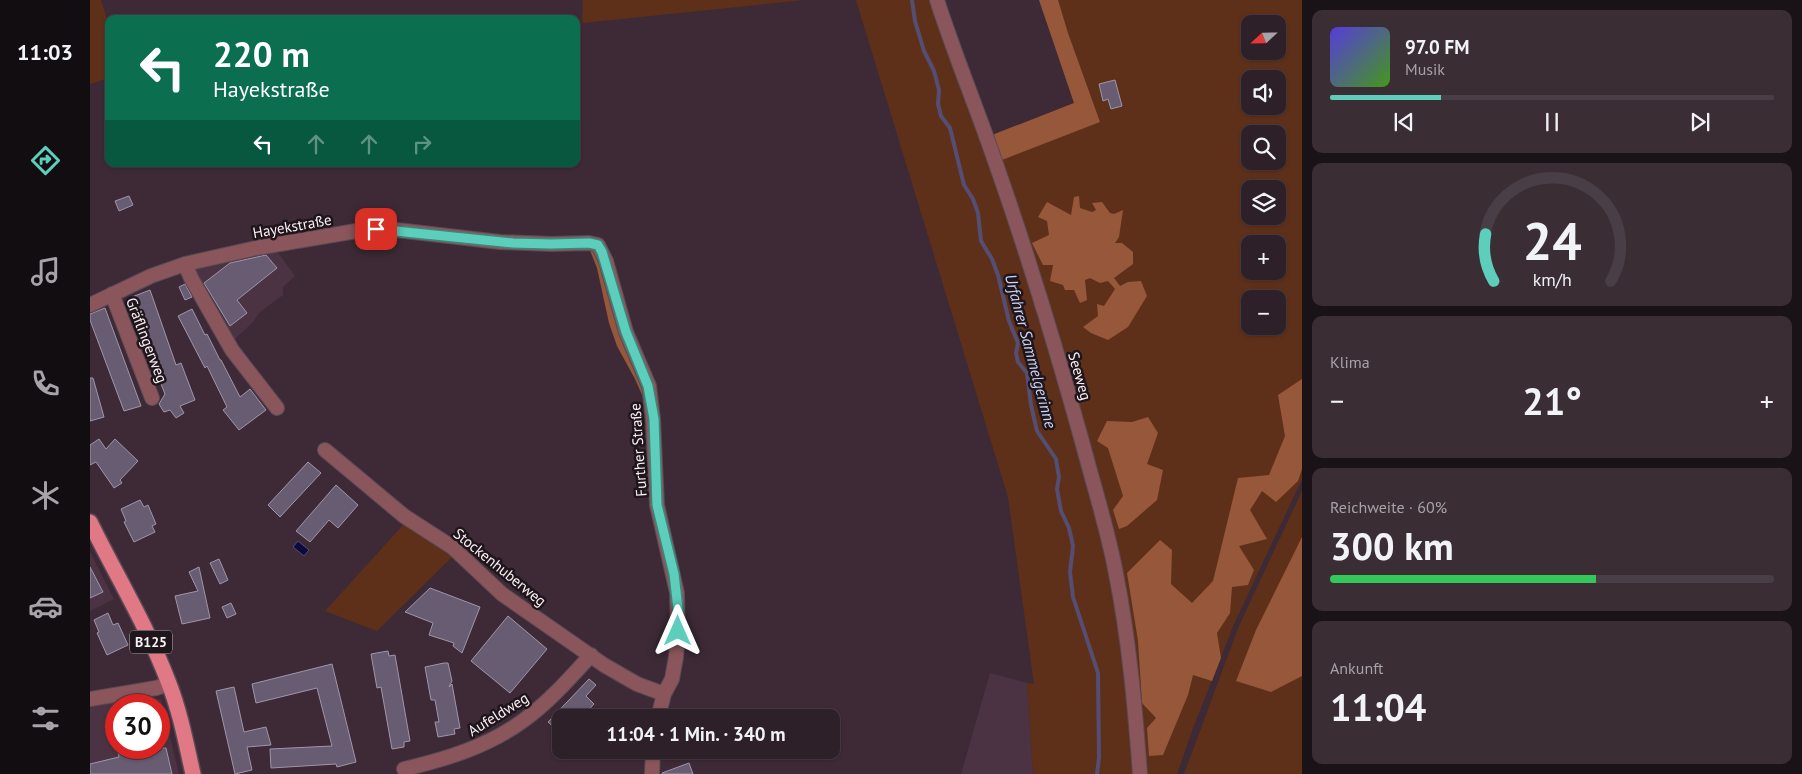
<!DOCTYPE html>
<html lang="de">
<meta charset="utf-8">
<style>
body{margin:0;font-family:"PT Sans",sans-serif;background:#3a2d34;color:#f1f3f6;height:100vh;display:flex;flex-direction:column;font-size:19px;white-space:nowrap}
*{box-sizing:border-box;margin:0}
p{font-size:16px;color:#a7a3a8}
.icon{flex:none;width:28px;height:28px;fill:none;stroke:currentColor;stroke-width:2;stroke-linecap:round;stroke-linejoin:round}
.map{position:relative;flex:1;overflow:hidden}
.panel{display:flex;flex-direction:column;gap:10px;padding:10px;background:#191216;width:500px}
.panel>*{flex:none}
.hud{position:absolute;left:15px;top:15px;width:475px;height:152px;border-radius:10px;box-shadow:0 1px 4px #0004,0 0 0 1px #493e45;background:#0b6e4f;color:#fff;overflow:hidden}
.needle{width:32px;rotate:248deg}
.tools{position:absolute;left:1151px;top:15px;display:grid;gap:10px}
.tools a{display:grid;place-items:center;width:45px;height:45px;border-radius:10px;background:#2e2028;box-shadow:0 1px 4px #0004,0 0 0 1px #493e45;font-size:25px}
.speed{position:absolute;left:15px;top:694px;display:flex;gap:10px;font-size:25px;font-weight:700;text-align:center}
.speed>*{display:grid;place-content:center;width:65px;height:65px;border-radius:50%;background:#2e2028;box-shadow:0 1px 4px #0004,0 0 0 1px #493e45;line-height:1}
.speed .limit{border:8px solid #d22;background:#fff;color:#111}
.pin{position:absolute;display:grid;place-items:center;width:42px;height:42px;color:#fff;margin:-21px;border-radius:10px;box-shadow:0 2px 8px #0006}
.me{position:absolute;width:55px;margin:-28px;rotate:0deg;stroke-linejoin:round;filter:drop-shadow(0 0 4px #0008)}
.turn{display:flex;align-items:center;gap:18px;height:105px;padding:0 25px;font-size:22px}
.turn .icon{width:65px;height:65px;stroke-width:2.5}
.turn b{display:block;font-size:35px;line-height:42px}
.lanes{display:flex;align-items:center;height:48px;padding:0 25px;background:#0003;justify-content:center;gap:25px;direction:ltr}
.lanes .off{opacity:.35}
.big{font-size:38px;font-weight:800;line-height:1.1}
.panel .tile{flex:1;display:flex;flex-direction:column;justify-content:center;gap:8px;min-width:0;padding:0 18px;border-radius:10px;background:#3a2d34}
.panel .dial{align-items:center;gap:0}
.dial svg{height:130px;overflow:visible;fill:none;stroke:#493e45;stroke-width:7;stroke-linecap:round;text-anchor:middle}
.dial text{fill:#f1f3f6;stroke:none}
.song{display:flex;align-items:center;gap:15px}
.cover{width:60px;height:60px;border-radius:8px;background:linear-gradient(135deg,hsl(250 70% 55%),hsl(100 70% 35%))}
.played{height:5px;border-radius:2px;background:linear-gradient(90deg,#5ccebb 25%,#493e45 25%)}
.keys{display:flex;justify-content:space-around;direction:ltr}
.heat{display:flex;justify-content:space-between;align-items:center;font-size:28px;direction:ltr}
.charge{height:8px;border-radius:4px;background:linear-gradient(90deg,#34c759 60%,#493e45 0)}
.trip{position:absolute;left:462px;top:709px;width:288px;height:50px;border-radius:10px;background:#2e2028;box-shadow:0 1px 4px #0004,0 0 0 1px #493e45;font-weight:800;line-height:50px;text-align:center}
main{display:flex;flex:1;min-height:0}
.tab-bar{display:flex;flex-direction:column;width:90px;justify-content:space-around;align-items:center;background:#120d10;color:#a7a3a8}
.tab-bar .icon{width:35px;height:35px}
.tab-bar .active{color:#5ccebb}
.tab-bar b{font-size:22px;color:#f1f3f6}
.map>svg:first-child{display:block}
.built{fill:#4c3343;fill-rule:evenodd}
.green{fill:#5f3019;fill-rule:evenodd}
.forest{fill:#96573b}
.water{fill:#0d0a3c;stroke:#544e74}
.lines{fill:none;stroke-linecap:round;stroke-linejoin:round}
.stream{stroke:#544e74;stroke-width:4}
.building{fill:#675c71;stroke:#a195ab}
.street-casing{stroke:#5b4955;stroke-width:16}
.primary-casing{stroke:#5b4955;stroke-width:18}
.street{stroke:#8a565c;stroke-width:14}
.primary{stroke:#e07885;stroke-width:15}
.route-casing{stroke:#3c867a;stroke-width:12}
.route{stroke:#5ccebb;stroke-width:9}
.labels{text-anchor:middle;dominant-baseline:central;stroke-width:5;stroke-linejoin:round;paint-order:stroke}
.shield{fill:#1f161b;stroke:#b9adb4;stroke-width:1}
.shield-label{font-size:14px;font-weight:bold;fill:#fbeef6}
.street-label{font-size:15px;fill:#fbeef6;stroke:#1f161b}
.water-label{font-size:16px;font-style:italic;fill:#ccd3f6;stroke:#1f161b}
</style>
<main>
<nav class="tab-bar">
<b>11:03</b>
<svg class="icon active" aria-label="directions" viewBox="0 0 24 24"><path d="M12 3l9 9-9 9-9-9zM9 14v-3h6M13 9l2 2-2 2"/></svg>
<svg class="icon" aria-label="music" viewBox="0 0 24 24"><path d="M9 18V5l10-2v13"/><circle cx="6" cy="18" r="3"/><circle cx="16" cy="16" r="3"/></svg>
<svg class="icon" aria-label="phone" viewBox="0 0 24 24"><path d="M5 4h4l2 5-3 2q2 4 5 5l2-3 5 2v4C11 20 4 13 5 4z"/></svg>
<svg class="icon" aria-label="climate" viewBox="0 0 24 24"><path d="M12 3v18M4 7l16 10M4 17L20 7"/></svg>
<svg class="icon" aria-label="car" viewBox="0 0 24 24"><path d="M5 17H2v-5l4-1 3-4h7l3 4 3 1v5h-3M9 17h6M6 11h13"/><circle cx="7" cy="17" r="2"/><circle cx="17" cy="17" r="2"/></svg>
<svg class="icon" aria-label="filters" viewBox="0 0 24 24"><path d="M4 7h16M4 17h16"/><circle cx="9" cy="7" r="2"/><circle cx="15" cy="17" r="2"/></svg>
</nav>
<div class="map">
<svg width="1212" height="774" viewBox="0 0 1212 774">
<rect width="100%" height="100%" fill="#3d2a36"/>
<!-- built -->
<path class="built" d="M184 247 205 276 193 287V295L170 312 162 323 144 340 124 310 104 274 105 265Z
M0 552 24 599 0 611Z
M900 673 937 683 943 774H871Z
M56 695 71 700 89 774H0V703ZM26 705H69V748H26Z"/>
<!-- green -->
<path class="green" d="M0 0H11L19 26V78L0 84Z
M493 0H714L492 23Z
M766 0H841C897 156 953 312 994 472 1004 511 1016 550 1024 589 1035 650 1038 713 1044 774H943L937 683 944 684 918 497Z
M949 0H1212V479L1144 624 1103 728 1087 774H1054L1044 647 900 136 984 103ZM1160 24H1188V51H1160ZM1160 79H1188V106H1160ZM1160 134H1188V161H1160ZM1160 189H1188V216H1160ZM1160 244H1188V271H1160ZM1160 299H1188V326H1160Z
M1212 491V774H1094L1149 626Z
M314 524 363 556 287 631 235 611Z"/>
<!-- forest -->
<path class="forest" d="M949 0H968L978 33 1010 122 912 160 902 135 984 103Z
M989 196 990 208 1002 212 1006 210 1002 203 1012 202 1020 213 1024 214 1033 210 1029 237 1025 243H1032L1043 252V264L1024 278 1030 286 1038 282 1051 281 1057 296 1038 327 1018 340 1001 333 993 327 1008 316 1007 304 1014 306 1025 289 1018 281 1010 283 1000 278 995 280 997 300 990 303 984 290H975L973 285 960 281 963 265H953L942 243 959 235 957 221 948 217 957 202 981 215 984 197Z
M499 248 505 251 548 366 559 411 545 379 527 346 519 323 507 268Z
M1212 379V469L1208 481 1186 502 1172 491 1160 510 1177 539 1149 546 1164 570 1158 585 1142 587 1140 613 1127 633 1131 658 1122 681 1103 675 1098 695 1073 755 1059 756 1057 728 1066 718 1052 703 1048 641 1037 573 1070 540 1082 550 1081 584 1102 603 1123 581 1148 478 1179 475 1195 436 1188 395Z
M1058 417 1068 433 1057 464 1073 470 1067 500 1037 526 1029 529 1023 510 1033 496 1018 448 1007 441 1017 421 1042 422Z
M1212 537V676L1181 692 1146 681 1166 630Z"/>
<!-- water -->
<path class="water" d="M208 541 219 550 214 556 203 547Z"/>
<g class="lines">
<!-- stream -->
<path class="stream" d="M822 0 825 21 834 51 844 71 849 90 848 104 851 116 860 128 874 185 883 199 888 213 891 241 902 259 908 275 919 321 928 343 926 353 928 362 937 373 941 405 947 431 966 459 969 477 967 489 971 511 979 528 983 546 980 572 983 597 1008 673 1009 758 1007 774"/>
</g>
<!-- building -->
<path class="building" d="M1025 80 1032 106 1021 109 1018 99 1013 101 1009 84Z
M39 196 43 205 29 211 25 201Z
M176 255 187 268 147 300 157 313 140 326 114 283 140 263Z
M95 284 102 297 95 300 89 287Z
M60 290 86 365 91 363 105 400 90 406 94 413 86 418 80 410 74 412 69 404 75 394 61 359 64 358 62 351 55 332 52 333 42 305 44 304 42 297Z
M15 308 51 406 34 411 0 320V314Z
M102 309 115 335 117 334 130 360H131L150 397 160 389 176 410 149 430 133 410 137 407 117 366 115 368 88 316Z
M0 378H3L14 417 0 421Z
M9 439 16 449 25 439 48 461 30 480 32 483 24 488 6 462 0 465V445Z
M218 462 231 473 190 517 178 505Z
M246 485 268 505 248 528 239 520 220 542 206 531Z
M50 500 54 507 58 505 66 524 62 526 65 532 44 542 34 522 36 521 31 509Z
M129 559 138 580 130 584 120 563Z
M0 567 13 592 0 598Z
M109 567 120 618 92 624 85 596 108 591 99 572Z
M340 588 390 607 372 653 363 646 364 643 339 635 343 623 315 612Z
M141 603 146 614 137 618 132 607Z
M18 613 23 625 28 623 38 645 17 655 7 633 9 632 4 620Z
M418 616 457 649 420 693 381 661Z
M298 651 299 656 305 655 320 741 314 742V747L302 749 291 687 287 688 281 654Z
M354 663H358L362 681 359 687 362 684 370 728 364 729 365 734 348 737 345 722H349L345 700H341L335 667Z
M242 664 266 762 247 767 246 764 181 768 180 749 242 746 227 688 166 703 162 684Z
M499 679 506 685 496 696 504 704 491 718H471V734L458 722Z
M144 687 154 732 176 727 181 745 157 747 162 770 145 774 126 691Z
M27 748H76L82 774H0V764L29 757Z
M599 763 603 774H572V773Z"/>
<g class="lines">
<defs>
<path id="street" d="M847 0C865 56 888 111 907 167 939 258 967 351 993 445 1004 487 1018 530 1026 574 1039 639 1045 707 1050 774
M95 264 101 278 142 350 187 408
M22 294 62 398
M0 305 61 276 95 264 166 248 272 230 298 229 410 242 461 244 499 243 508 245 516 261 536 332 559 386 563 419 567 505 587 593 588 631 586 657 582 679 574 694 568 718
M235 450 314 516 362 547 412 594 514 665 547 684 574 694
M0 699 66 688 79 684
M314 769C357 759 399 746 434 720 459 702 480 678 501 655
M562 774 563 750"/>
<path id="primary" d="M0 522C26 575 57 626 78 681 90 711 96 743 103 774"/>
</defs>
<!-- street casing -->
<use href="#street" class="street-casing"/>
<!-- primary casing -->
<use href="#primary" class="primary-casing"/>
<!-- street -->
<use href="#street" class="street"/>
<!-- primary -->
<use href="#primary" class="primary"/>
</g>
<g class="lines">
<defs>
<path id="route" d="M286 229 423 243 461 244 499 243 508 245 512 252 536 332 558 386 564 419 567 505 584 574 588 609V631"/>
</defs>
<!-- route casing -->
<use href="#route" class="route-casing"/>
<!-- route -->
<use href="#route" class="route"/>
</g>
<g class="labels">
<!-- shield labels -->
<rect class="shield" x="40" y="630.5" width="42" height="23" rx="4"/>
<g class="shield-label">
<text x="61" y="642">B125</text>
</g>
<!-- street labels -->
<g class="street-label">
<text transform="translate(202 226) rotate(-10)">Hayekstraße</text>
<text transform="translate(57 340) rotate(69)">Gräflingerweg</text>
<text transform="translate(990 376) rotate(74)">Seeweg</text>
<text transform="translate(548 450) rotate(-94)">Further Straße</text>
<text transform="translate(410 567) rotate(39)">Stockenhuberweg</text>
<text transform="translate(408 714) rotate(-32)">Aufeldweg</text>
</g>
<!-- water labels -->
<g class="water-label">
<text transform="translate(941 351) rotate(75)">Urfahrer Sammelgerinne</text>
</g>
</g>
</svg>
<div class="tools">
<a><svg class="needle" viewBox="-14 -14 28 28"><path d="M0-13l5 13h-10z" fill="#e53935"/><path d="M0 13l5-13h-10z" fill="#a7a3a8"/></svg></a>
<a><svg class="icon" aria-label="sound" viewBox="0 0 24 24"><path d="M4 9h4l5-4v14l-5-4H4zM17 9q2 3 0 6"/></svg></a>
<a><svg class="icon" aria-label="search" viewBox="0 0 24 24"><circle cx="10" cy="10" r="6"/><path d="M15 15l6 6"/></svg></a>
<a><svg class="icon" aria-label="layers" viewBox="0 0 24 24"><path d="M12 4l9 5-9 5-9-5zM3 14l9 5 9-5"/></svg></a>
<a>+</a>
<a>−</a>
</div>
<div class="speed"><div class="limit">30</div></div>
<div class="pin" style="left:286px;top:229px;background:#d93025"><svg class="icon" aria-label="arrive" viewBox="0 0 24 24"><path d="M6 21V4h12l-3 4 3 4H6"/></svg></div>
<svg class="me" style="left:588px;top:631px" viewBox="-20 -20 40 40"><path d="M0-17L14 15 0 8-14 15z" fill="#5ccebb" stroke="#fff" stroke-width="4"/></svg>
<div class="trip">11:04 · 1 Min. · 340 m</div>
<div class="hud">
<div class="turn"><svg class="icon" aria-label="left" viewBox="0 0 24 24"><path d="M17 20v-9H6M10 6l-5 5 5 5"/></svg><div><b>220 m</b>Hayekstraße</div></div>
<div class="lanes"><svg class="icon" aria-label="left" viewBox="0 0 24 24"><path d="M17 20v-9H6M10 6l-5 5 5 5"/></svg><svg class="icon off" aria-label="ahead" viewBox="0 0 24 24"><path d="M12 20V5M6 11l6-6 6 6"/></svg><svg class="icon off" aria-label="ahead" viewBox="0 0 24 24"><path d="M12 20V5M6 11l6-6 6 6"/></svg><svg class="icon off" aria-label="right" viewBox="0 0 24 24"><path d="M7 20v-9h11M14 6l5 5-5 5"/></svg></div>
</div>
</div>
<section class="panel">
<div class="tile">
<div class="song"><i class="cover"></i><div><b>97.0 FM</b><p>Musik</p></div></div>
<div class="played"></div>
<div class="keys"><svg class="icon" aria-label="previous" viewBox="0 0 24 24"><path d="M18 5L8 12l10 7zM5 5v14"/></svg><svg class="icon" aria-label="pause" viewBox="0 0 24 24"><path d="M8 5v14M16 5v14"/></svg><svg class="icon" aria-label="next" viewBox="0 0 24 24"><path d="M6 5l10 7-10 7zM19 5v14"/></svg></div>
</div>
<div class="tile dial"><svg viewBox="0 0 100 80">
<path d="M14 69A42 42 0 1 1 86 69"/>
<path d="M14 69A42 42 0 0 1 9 40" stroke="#5ccebb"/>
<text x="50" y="56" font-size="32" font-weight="700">24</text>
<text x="50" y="72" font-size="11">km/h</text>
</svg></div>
<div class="tile"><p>Klima</p>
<div class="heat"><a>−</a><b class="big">21°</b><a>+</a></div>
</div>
<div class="tile"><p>Reichweite · 60%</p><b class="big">300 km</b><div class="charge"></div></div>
<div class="tile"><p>Ankunft</p><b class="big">11:04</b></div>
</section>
</main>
